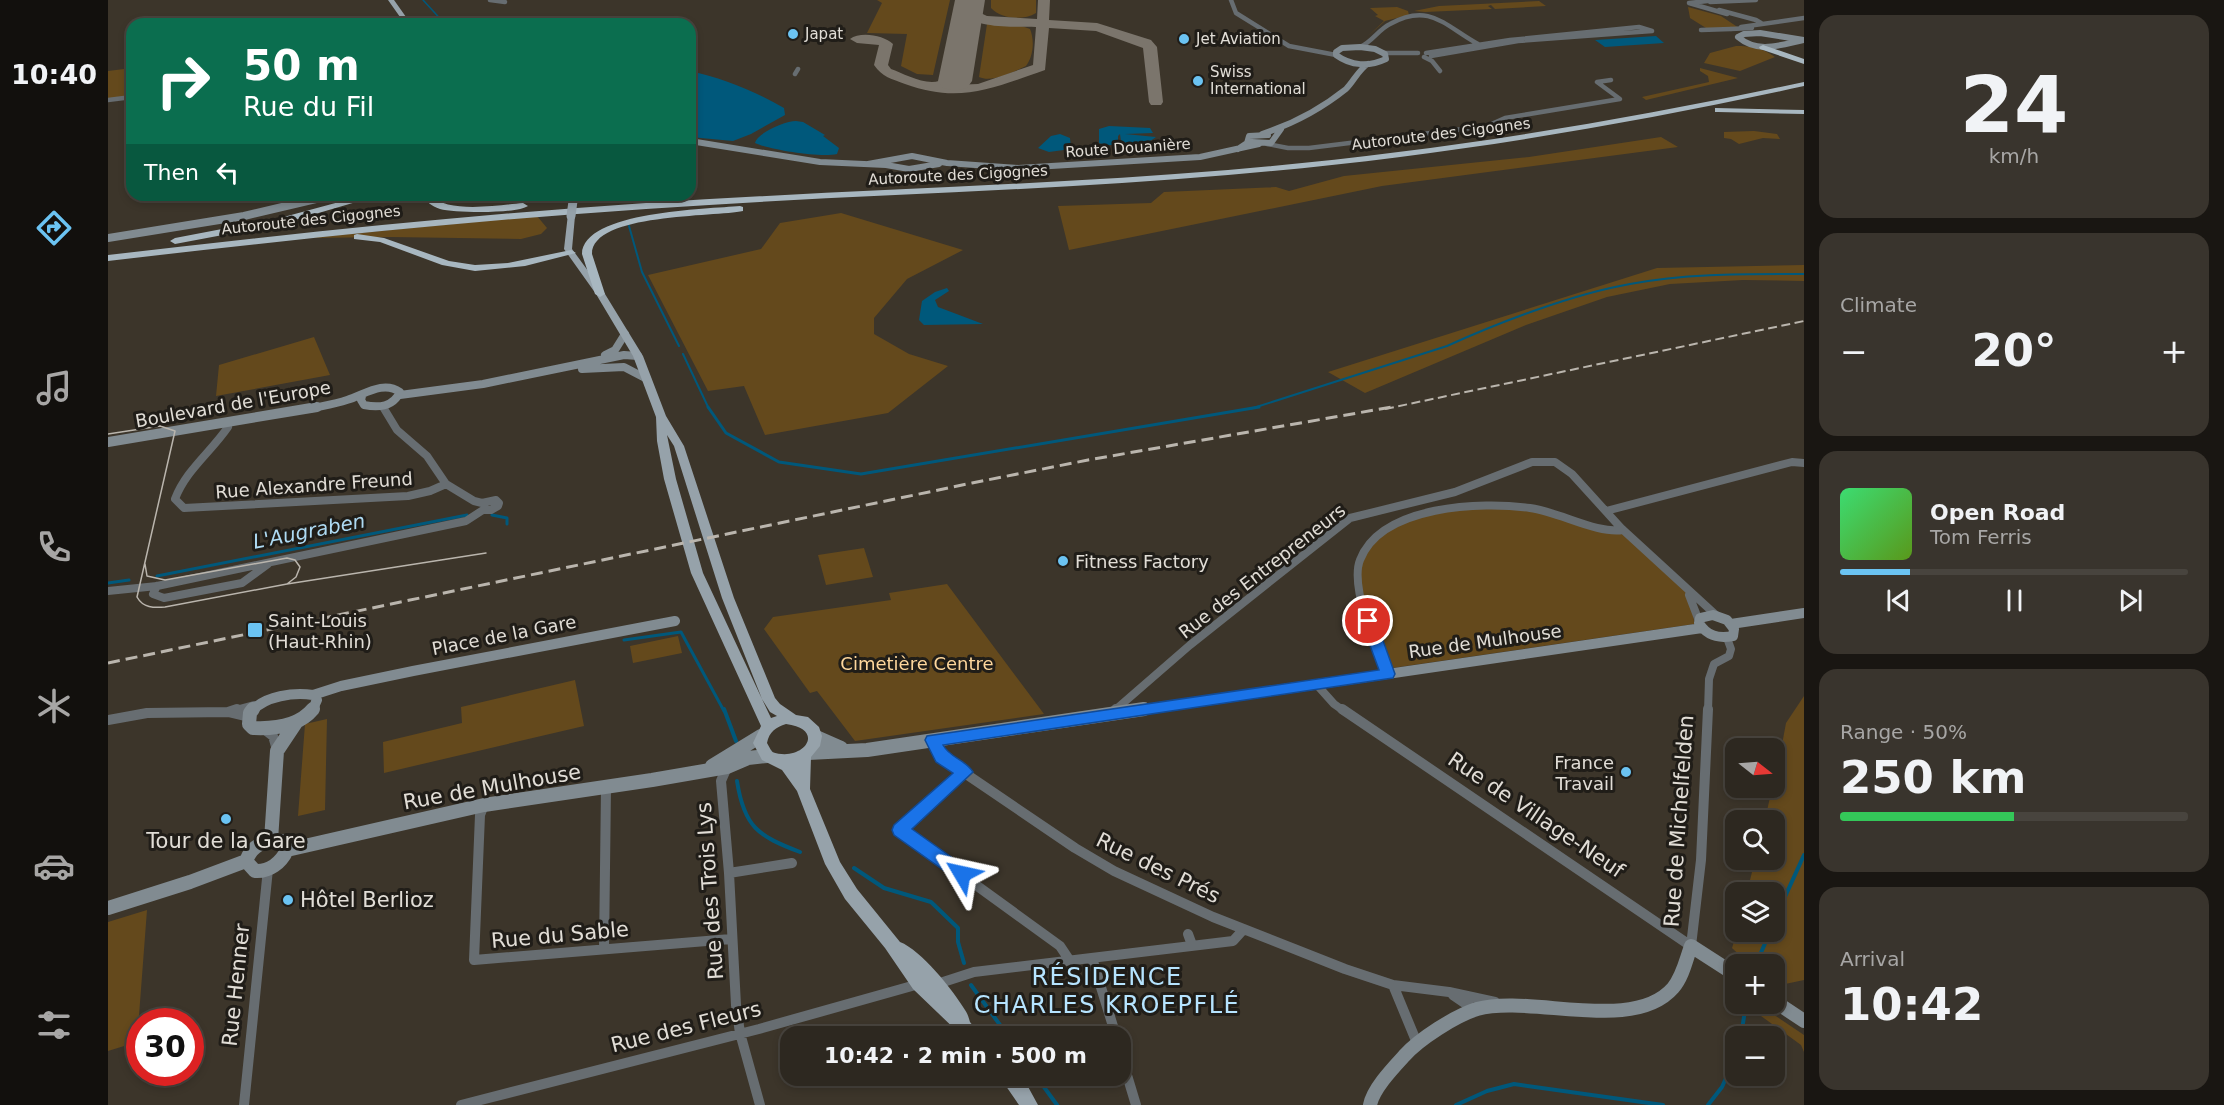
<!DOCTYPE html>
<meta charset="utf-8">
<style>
body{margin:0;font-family:"DejaVu Sans",sans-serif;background:#39342d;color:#f1f3f6;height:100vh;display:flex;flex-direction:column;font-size:22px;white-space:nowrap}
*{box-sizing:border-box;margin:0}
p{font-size:20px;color:#a7a6a5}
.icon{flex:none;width:33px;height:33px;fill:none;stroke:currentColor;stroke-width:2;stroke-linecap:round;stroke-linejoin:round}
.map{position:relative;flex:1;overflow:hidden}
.details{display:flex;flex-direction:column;gap:15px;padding:15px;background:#191612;width:420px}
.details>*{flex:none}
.guide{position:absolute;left:18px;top:18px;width:570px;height:183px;border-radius:18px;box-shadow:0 3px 9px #0003,0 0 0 2px #48443e;background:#0b6e4f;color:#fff;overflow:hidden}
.needle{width:39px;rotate:107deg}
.controls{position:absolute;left:1617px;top:738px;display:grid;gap:12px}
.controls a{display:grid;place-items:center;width:60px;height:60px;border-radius:12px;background:#2d2820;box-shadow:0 3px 9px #0003,0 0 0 2px #48443e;font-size:30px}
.speed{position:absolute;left:18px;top:1008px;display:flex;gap:12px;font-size:30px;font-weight:700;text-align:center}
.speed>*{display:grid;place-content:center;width:78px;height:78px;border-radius:50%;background:#2d2820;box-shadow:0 3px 9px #0003,0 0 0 2px #48443e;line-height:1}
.speed .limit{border:9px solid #d22;background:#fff;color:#111}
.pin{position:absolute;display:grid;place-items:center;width:51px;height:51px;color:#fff;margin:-26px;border:3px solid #fff;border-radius:50%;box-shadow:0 2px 6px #0007}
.me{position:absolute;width:66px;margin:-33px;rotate:306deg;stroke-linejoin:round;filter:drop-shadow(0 0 4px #0008)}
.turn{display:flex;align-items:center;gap:21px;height:126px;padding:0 18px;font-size:27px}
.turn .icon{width:78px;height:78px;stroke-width:2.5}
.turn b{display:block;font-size:42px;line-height:51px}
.then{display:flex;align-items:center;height:57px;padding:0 18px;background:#0003;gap:12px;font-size:22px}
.big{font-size:45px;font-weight:700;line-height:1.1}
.details .card{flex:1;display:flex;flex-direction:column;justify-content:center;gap:9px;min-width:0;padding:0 21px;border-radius:18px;background:#39342d}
.details .dial{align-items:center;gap:0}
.dial b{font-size:78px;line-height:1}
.song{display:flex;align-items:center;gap:18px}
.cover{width:72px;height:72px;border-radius:9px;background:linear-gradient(135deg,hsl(140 70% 55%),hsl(90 70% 35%))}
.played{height:6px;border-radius:3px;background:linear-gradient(90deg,#6bc3f2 20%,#48443e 20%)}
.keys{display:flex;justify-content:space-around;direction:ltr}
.heat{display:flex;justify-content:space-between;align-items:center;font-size:33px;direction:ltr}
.charge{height:9px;border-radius:4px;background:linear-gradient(90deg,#34c759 50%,#48443e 0)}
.trip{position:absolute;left:672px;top:1026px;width:351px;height:60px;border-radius:18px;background:#2d2820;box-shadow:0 3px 9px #0003,0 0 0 2px #48443e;font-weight:700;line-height:60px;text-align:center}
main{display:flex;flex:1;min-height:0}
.tabs{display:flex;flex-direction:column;width:108px;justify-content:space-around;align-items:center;background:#12100d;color:#a7a6a5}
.tabs .icon{width:42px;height:42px}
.tabs .on{color:#6bc3f2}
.tabs b{font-size:27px;color:#f1f3f6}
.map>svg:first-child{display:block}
.green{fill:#64491c}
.water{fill:#00587b}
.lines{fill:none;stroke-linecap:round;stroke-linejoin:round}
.stream-far3{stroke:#00587b;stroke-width:1.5}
.stream-far2{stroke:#00587b;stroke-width:2}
.stream-far1{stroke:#00587b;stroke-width:3}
.stream{stroke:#00587b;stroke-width:4}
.taxiway{fill:#7b756c;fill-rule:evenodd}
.runway{fill:#7b756c;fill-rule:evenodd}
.street-far3{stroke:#676d71;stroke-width:4.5}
.street-far2{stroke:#676d71;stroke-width:6}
.street-far1{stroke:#676d71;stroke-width:8}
.street{stroke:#676d71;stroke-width:10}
.secondary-far3{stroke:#818b91;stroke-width:6}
.secondary-far2{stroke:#818b91;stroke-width:8}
.secondary-far1{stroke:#818b91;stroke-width:10}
.secondary{stroke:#818b91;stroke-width:14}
.primary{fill:#96a2aa;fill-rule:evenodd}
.highway{fill:#a8b7c0;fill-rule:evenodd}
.tram{stroke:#bab5ad;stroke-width:1.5}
.rail-far1{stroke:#bab5ad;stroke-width:2;stroke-dasharray:9 4.5;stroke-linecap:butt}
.rail{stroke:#bab5ad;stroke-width:3;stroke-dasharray:12 6;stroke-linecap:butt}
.street-bridge{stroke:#676d71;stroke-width:4.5}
.primary-bridge{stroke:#96a2aa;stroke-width:9}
.route{fill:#1a73e8;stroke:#114b97;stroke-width:1.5}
.poi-dot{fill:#6bc3f2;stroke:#201d18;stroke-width:2}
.labels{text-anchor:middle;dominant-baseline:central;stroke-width:6;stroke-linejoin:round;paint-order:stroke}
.far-poi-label{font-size:15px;fill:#e1ddd6;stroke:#201d18;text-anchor:start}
.far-street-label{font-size:15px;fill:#e1ddd6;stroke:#201d18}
.street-label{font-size:18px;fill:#e1ddd6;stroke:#201d18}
.poi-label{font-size:18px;fill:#e1ddd6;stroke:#201d18;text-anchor:start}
.park-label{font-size:18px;fill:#fed79c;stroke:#201d18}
.water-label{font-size:20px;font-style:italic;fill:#aedaf3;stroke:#201d18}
.near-street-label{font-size:21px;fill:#e1ddd6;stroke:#201d18}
.near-poi-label{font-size:21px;fill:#e1ddd6;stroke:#201d18}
.near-neighbourhood-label{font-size:24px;letter-spacing:1.5px;fill:#b6e4ff;stroke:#201d18}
</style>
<main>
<nav class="tabs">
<b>10:40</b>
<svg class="icon on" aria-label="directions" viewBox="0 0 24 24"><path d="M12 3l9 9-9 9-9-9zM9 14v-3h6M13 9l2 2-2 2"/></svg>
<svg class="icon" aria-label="music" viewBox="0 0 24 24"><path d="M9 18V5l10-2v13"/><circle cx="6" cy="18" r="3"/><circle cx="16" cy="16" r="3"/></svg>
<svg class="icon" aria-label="phone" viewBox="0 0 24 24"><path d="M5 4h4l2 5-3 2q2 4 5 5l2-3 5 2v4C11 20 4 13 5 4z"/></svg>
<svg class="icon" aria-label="climate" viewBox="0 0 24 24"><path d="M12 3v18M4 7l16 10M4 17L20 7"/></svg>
<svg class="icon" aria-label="car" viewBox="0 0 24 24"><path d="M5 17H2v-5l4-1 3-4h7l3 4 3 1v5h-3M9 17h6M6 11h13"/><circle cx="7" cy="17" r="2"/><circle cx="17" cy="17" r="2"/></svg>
<svg class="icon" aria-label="filters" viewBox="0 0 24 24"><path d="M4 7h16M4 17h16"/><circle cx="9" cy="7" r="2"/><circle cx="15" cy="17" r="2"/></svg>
</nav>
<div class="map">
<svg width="1696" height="1105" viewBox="0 0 1696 1105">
<rect width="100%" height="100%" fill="#3c352a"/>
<!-- green -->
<path class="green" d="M769 0H842L825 75 809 74 793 66 799 34 759 33 774 3Z
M883 0H928V13C915 21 893 19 883 8Z
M1431 1 1438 6 1387 9 1383 5 1380 6 1384 9 1317 12 1306 11 1331 6Z
M1289 7 1300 11 1301 15 1277 21 1259 37 1276 21 1267 16 1270 15 1262 8Z
M1580 7 1613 16 1631 28H1598L1582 18Z
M889 23 911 25 922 29C927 41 925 57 918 66 905 72 884 83 871 77L879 24Z
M1628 46C1643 46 1655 48 1667 57L1632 71 1596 63 1602 53Z
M24 68V96L0 101V71Z
M1592 68 1630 78 1538 100 1534 97 1601 82 1600 76 1592 71Z
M1646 131 1669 134 1672 139 1655 138 1631 144 1623 139 1616 138V132Z
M1553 137 1570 147 1274 186 961 250 950 206 1043 203 1056 192 1168 187 1181 191 1236 176 1421 157Z
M733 213 855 250 799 279 766 318V334L801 354 840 366 780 413 657 435 636 386 600 391 540 275 653 249 672 223Z
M429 216 439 228 433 234 413 239 283 237 200 238Z
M1696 265V281L1635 280 1562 284 1499 297 1418 325 1257 393 1220 372 1549 268Z
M206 337 222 375 108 396 111 365Z
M1406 506 1501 532 1515 530 1575 586 1585 600 1586 624 1277 669 1251 590 1252 562 1273 532 1326 511Z
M756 548 765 577 718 585 710 555Z
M839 584 936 714 747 741 709 691 702 693 656 629 665 617 783 600 781 593Z
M570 636 574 653 525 663 522 646Z
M467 680 476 726 276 773 275 742 354 723 353 707Z
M1696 696V980L1667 986 1666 964H1641L1624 948 1629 932H1666V892H1639L1647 860H1666V820H1657L1664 788H1666L1678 723Z
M219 719 217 810 190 816 197 724Z
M39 910 29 1042 0 1051V922Z
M1643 1004H1650L1696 1035V1052L1693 1045 1653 1016Z"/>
<!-- water -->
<path class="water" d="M1548 36 1556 43 1497 47 1487 40Z
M582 71C614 78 647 91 676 108L677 115 643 134 625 141 582 137Z
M688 121 695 122 717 135 715 136 731 148 729 154C713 158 662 150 647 143 649 133 677 121 688 121Z
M1001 126 1042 128 1045 133 1017 134 1048 137C1040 144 1023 146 1013 141L1012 134 1010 136V145H998L991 143V129Z
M952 134 962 138 963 149 941 152 930 148 943 136Z
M839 288 841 291 827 300 830 307 875 324 816 325 811 320 814 301 827 292Z"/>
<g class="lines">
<!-- stream-far3 -->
<path class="stream-far3" d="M315 0 337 24"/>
<!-- stream-far2 -->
<path class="stream-far2" d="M521 226 534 272 571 346
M575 354 601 409
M1142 409 1339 346C1392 322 1465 294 1522 284 1579 273 1638 274 1696 274"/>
<!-- stream-far1 -->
<path class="stream-far1" d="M600 407 618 433 671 462 753 474 1151 407
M384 515 399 518V524
M49 576 359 515
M0 583 21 580
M516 640 573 632 616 711"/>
<!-- stream -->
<path class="stream" d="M616 709 628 741
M629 781C636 827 650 836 692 852
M746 868 776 888 823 902 850 928V942L856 963
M1666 921 1696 855
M1648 964 1662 932
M863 985 900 1036
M1633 1036 1638 1004
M928 1076 949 1105
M1348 1105 1379 1091 1406 1084 1555 1105
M1600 1105 1614 1087 1628 1056"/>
<!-- taxiway -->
<path class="taxiway" d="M930 0H942L941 20 989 23 1043 40 1049 47 1055 102 1053 105H1043L1041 102 1035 48 988 31 941 28 937 70C885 88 852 104 797 84 784 79 774 77 766 65L771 45 749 43 742 39C752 31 776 35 785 44L780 65 783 69C797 74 824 90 838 77 842 74 843 68 845 64L850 63 857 67 853 77 845 85 870 84 925 65 928 27C906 26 869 30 854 12L856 9H864L879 16 929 19Z"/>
<!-- runway -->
<path class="runway" d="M847 0H877L864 81 859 88 847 91 835 88 830 81Z"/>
<!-- street-far3 -->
<path class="street-far3" d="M382 0 397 2
M1123 0 1128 13 1181 46 1228 55
M1602 2 1648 0
M1611 10 1648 20 1653 23 1651 24
M1633 27 1696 18
M1593 30 1623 29
M1252 47C1264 42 1270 30 1282 24 1322 2 1337 26 1370 44
M1274 53H1310
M1318 53 1402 40 1531 27 1544 31 1410 41 1323 56
M1316 57 1324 61 1332 71
M687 74 690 69
M0 100 24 97
M1159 144 1180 148H1201L1379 126 1397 118 1512 99 1489 82 1503 80"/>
<!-- street-far2 -->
<path class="street-far2" d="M274 406 276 409"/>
<!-- street-far1 -->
<path class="street-far1" d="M120 427C103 452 78 470 67 499L76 508 300 496 322 491 338 484
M1498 511 1684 462 1696 463
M49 586 45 594 56 598 134 583 160 564
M0 591 49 586 358 521 375 510H383L390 506 391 503 388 500 374 503 366 501 338 484 319 456 289 430 275 407
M1581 595 1591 621
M1280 674C1267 650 1242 585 1252 560 1273 505 1374 501 1422 508 1452 512 1488 534 1515 530
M1209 685 1226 704 1236 711
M124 711 146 705
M1006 711 1082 645 1242 518 1347 492 1424 462H1447L1464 474 1513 528 1609 616
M1600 711 1601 679 1606 664 1621 656 1623 649 1619 638"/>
<!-- street -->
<path class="street" d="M129 709 120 712 141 717
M1234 709 1583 946 1593 860 1600 709
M1006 711 1008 709
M0 720 39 713 120 712
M156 729 165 736 169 750
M825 740 833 757 967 848 1006 871 1105 917 1237 969 1285 985 1341 992 1387 1002
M619 767 613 781 621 873 628 1005 632 1033 652 1105
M857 772 792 830 952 946 962 961
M376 805 372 815 366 960 623 939
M621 873 684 863
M1080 934 1084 945
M496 949 498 787
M984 958 1008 1036
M829 984 866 972 1125 941 1135 930
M1285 985 1309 1043
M1345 995 1367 1010
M1012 1052 1028 1105
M136 1105 160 869
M353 1105 651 1029 811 984"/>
<!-- secondary-far3 -->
<path class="secondary-far3" d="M1652 33 1696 40C1672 45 1650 54 1630 37L1636 34Z
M1252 47 1267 49 1277 54 1278 59C1261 67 1243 66 1228 55V52L1234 48Z
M1154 134C1185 124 1213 109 1238 89 1246 81 1251 69 1260 64
M582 141 712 162 778 165 801 169 831 164
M1144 142 1163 143 1173 129
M1130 149 1139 143 1141 136 1160 135
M760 164 804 156 839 163 910 168 1092 157 1151 144"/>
<!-- secondary-far2 -->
<path class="secondary-far2" d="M0 238 136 216 225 195
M497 355 507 350 517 334
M474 369 516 367 539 379
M292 395 375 384 516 355 530 356
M201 409C214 406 227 404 239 400 256 395 275 380 292 392 285 407 271 408 256 405L253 400 254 396"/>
<!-- secondary-far1 -->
<path class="secondary-far1" d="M0 442 209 407
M1605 615 1619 620 1626 629 1625 636C1610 639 1599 636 1591 623L1592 618Z
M1623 624 1696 613
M205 695 233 686 305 671 567 621
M144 711C157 696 186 692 205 695
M204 711 209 700 205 695
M1026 711 1594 628"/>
<!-- secondary -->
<path class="secondary" d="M145 709 142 713 141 724 145 728C166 729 191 726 205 709
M708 737 733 748
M700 753 759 750 1036 709
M604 766 653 736
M163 840 169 751 189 721
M179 850 376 805 544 780 619 767 640 758 659 756
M138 861C144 845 158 839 174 841L179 850
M138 861 147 871C161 872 173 863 179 850
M0 908 82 882 138 861
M1666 1001 1696 1021
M1262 1105C1265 1089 1284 1069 1296 1056 1311 1039 1347 1016 1369 1009 1422 994 1525 1034 1565 988 1575 976 1578 960 1583 946L1628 975"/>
<!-- primary -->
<path class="primary" d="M280 0H286L303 24H297Z
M460 214 467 216 464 249 497 294 535 356 558 416 576 446 626 598 667 698 672 704 688 715 700 717 711 727 714 736 712 746 703 757 702 789 732 862 749 889 792 942C813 950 845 990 857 1010 860 1014 861 1019 862 1022 866 1028 871 1030 873 1036H854L805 989 777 948 737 899 717 864 689 791 674 770 654 760 645 743 653 726 583 573 556 479 549 441 548 417 525 356 488 294 456 249ZM559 435 566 446 614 598 654 699 595 573 568 479ZM654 699 662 712 669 716 663 718ZM678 724C719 729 696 763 664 752L659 743C661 732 668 727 678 724Z
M891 1076H911L918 1083 930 1105H911Z"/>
<!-- highway -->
<path class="highway" d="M1655 45 1696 59V64L1652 49 1651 47Z
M1696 82V86C1506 128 1314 159 1120 175 926 192 732 195 538 209 358 221 179 240 0 261V255C179 234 358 215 538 203 732 190 926 186 1120 170 1314 154 1506 123 1696 82Z
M1607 108 1696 110V114L1610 112H1607Z
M257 195H272L173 224 67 244 62 241 67 238 172 218Z
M313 195H323C338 214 392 205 415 203L420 206C408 214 347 213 332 209 323 206 319 202 313 195Z
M466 195H544L546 197 541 200 471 198Z
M632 206 635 207V211C607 217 484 213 484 254L497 294 492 297 487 294 474 254C475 211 600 209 632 206Z
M249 234 276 238 341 261 367 265 400 263 463 250 468 253 417 266 367 271 334 265 272 242 246 239V235Z"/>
<!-- tram -->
<path class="tram" d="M0 434 52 426 67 431 29 597C35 608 46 608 57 607L179 584 378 553
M37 564 39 576 57 580 179 558 187 560 192 567 188 577 179 584"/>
<!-- rail-far1 -->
<path class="rail-far1" d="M1277 409 1696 321"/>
<!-- rail -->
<path class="rail" d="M0 663 864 483 980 460 1284 407"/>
<!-- street-bridge -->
<path class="street-bridge" d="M1609 0 1581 3 1619 14
M1623 29 1644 28"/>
<!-- primary-bridge -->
<path class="primary-bridge" d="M463 216 465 201"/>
</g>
<!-- route -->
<path class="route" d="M1260 616 1268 621 1287 674 1285 678 835 745C842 758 858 760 865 772L804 829 860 869 863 874 860 879 854 881 848 879 786 835 784 830 786 825 845 773 828 762 817 740 819 736 1271 670 1253 621Z"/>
<!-- markers -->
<g class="poi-dot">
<circle cx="685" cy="34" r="6"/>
<circle cx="1076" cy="39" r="6"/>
<circle cx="1090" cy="81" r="6"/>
<circle cx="955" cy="561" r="6"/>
<rect x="139" y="622" width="16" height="16" rx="3"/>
<circle cx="1518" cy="772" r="6"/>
<circle cx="118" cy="819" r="6"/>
<circle cx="180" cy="900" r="6"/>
</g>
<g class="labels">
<!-- far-poi labels -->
<g class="far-poi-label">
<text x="697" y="34">Japat</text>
<text x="1088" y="39">Jet Aviation</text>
<text x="1102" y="72">Swiss<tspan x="1102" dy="17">International</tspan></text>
</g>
<!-- far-street labels -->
<g class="far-street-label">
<text transform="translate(1333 134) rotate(-7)">Autoroute des Cigognes</text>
<text transform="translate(1020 148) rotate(-4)">Route Douanière</text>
<text transform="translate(850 175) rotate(-3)">Autoroute des Cigognes</text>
<text transform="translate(203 220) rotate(-6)">Autoroute des Cigognes</text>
</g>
<!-- street labels -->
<g class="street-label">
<text transform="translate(125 404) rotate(-10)">Boulevard de l'Europe</text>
<text transform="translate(206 485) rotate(-4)">Rue Alexandre Freund</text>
<text transform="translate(1154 571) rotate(-38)">Rue des Entrepreneurs</text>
<text transform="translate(396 635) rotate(-11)">Place de la Gare</text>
<text transform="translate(1377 641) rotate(-8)">Rue de Mulhouse</text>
</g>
<!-- poi labels -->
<g class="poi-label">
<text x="967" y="561">Fitness Factory</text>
<text x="160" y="620">Saint-Louis<tspan x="160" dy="21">(Haut-Rhin)</tspan></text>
<text x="1506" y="762" text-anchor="end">France<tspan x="1506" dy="21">Travail</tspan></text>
</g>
<!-- park labels -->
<g class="park-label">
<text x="809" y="663">Cimetière Centre</text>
</g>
<!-- water labels -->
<g class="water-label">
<text transform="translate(201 531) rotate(-11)">L'Augraben</text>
</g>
<!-- near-street labels -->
<g class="near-street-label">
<text transform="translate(384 787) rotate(-10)">Rue de Mulhouse</text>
<text transform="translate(1428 815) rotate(34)">Rue de Village-Neuf</text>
<text transform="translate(1571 821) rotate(-86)">Rue de Michelfelden</text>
<text transform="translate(1050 868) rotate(26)">Rue des Prés</text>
<text transform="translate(602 891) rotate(-94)">Rue des Trois Lys</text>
<text transform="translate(452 935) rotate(-5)">Rue du Sable</text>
<text transform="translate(128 985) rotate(-84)">Rue Henner</text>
<text transform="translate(578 1027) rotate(-14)">Rue des Fleurs</text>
</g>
<!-- near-poi labels -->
<g class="near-poi-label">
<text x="118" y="841">Tour de la Gare</text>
<text x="192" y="900" text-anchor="start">Hôtel Berlioz</text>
</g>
<!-- near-neighbourhood labels -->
<g class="near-neighbourhood-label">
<text x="999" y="977">RÉSIDENCE<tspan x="999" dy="28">CHARLES KROEPFLÉ</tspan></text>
</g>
</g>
</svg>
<div class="controls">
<a><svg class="needle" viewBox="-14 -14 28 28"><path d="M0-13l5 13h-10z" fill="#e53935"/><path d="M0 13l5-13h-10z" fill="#a7a6a5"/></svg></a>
<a><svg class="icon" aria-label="search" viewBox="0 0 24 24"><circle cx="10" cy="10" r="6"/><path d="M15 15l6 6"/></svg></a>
<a><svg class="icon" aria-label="layers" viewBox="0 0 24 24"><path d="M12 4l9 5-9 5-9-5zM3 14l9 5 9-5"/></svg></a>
<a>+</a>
<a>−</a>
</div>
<div class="speed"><div class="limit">30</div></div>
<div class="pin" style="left:1260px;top:621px;background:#d93025"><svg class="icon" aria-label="arrive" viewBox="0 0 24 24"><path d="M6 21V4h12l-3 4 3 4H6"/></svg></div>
<svg class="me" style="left:854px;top:874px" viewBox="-20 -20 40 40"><path d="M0-17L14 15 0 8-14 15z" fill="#1a73e8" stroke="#fff" stroke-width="4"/></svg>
<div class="trip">10:42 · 2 min · 500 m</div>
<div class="guide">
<div class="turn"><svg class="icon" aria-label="right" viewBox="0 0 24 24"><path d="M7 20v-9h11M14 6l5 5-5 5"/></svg><div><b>50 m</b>Rue du Fil</div></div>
<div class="then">Then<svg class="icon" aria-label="left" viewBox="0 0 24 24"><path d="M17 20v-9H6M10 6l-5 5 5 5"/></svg></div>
</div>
</div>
<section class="details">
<div class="card dial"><b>24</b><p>km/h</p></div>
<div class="card"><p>Climate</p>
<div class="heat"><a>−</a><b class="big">20°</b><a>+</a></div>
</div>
<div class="card">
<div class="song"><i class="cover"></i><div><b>Open Road</b><p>Tom Ferris</p></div></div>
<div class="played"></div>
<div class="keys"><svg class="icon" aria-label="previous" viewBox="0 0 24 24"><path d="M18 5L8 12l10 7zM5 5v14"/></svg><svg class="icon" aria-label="pause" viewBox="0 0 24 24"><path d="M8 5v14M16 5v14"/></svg><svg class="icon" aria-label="next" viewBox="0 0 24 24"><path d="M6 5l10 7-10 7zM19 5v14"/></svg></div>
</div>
<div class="card"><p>Range · 50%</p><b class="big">250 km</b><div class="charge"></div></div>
<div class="card"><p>Arrival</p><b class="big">10:42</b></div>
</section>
</main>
